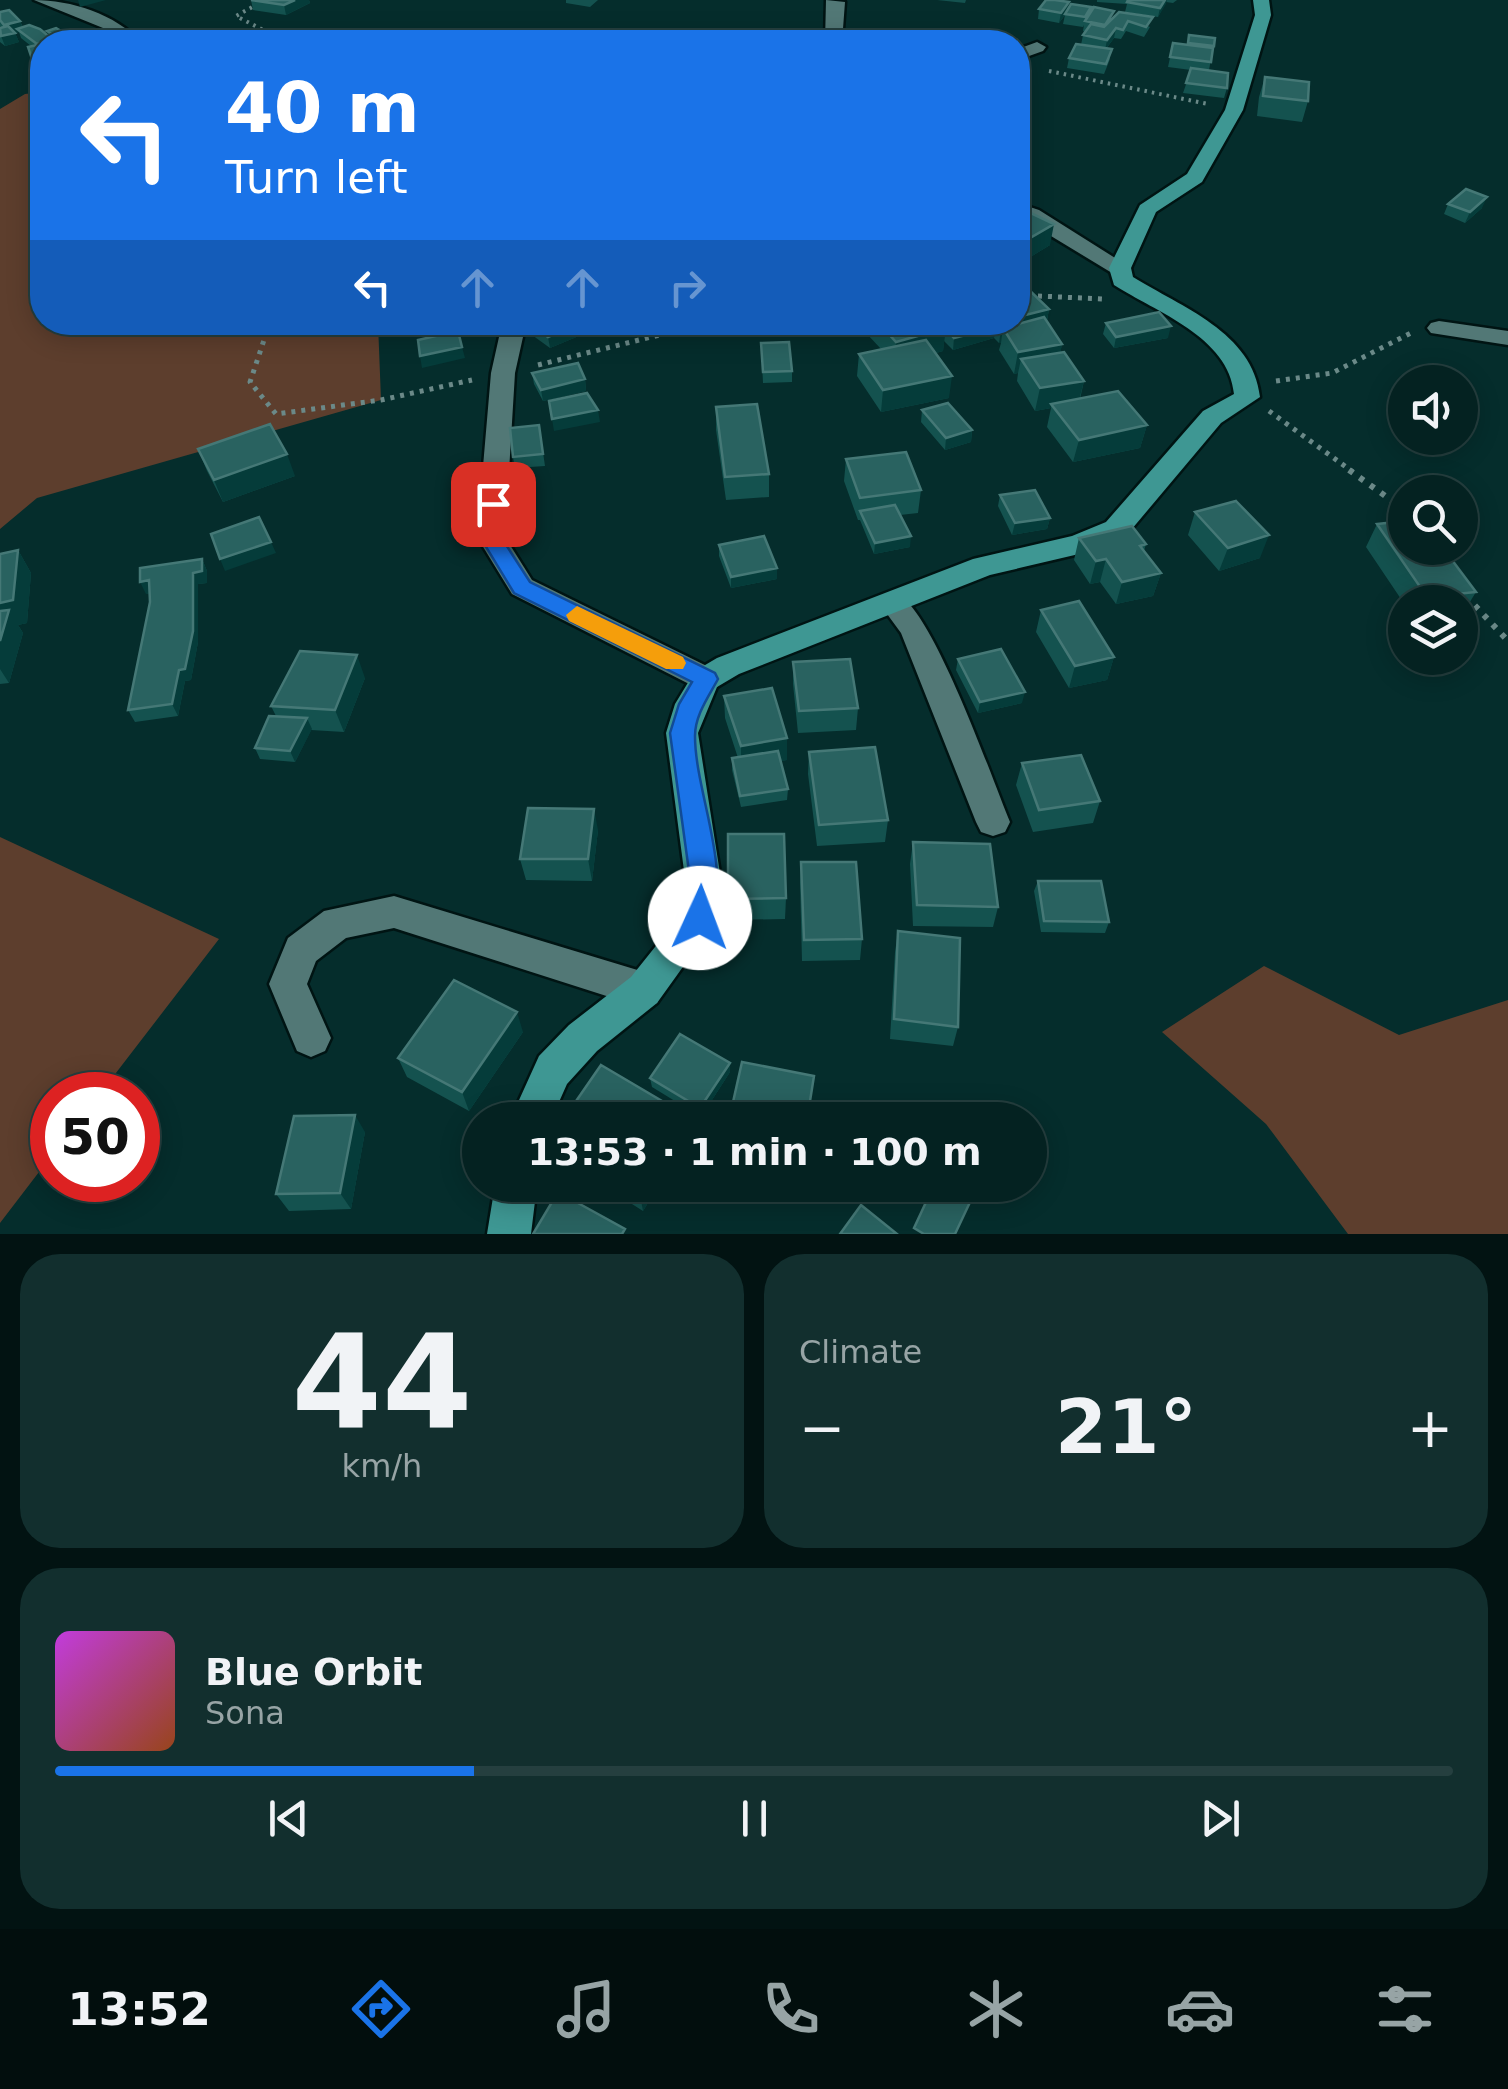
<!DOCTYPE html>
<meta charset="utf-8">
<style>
body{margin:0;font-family:"DejaVu Sans",sans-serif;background:#122f2e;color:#f1f3f6;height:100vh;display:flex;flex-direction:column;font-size:38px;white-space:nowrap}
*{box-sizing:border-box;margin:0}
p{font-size:32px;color:#97a4a5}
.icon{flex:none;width:55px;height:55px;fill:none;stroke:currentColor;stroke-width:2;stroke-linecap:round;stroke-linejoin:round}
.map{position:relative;height:1234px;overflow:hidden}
.drawer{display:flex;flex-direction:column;gap:20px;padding:20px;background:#021312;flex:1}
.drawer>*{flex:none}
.hud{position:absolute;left:30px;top:30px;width:1000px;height:305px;border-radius:40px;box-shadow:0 5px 25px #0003,0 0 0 2px #253f3f;background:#1a73e8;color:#fff;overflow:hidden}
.tools{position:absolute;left:1388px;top:365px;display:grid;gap:20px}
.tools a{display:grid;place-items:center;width:90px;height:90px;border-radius:50%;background:#042221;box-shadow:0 5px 25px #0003,0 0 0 2px #253f3f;font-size:50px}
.speed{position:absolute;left:30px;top:1072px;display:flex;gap:20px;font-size:50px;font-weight:700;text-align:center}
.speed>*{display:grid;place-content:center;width:130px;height:130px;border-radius:50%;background:#042221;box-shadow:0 5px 25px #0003,0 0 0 2px #253f3f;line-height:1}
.speed .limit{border:15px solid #d22;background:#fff;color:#111}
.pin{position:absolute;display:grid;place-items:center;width:85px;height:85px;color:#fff;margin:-42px;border-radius:20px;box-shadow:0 5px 15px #0006}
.me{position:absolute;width:110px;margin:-55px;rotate:2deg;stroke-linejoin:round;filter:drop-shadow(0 0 8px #0008)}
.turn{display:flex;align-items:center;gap:35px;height:210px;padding:0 30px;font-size:45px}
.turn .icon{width:130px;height:130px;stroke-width:2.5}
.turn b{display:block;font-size:70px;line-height:85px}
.lanes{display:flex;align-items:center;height:95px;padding:0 30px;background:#0003;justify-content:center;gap:50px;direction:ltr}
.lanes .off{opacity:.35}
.big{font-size:75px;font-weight:700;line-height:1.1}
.drawer .tile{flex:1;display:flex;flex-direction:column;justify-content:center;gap:15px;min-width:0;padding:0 35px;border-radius:40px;background:#122f2e}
.drawer .dial{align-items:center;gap:0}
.dial b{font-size:130px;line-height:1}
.song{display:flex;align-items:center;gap:30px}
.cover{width:120px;height:120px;border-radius:15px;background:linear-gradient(135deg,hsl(290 70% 55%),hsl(20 70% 35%))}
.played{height:10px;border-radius:5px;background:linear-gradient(90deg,#1a73e8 30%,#253f3f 30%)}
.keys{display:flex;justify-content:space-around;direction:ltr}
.heat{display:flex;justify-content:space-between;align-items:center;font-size:55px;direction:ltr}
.drawer .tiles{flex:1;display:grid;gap:20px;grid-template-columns:1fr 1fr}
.tile:last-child{grid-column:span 2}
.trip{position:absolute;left:462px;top:1102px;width:585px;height:100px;border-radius:50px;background:#042221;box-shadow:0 5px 25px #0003,0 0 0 2px #253f3f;font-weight:700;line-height:100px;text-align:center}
.dock{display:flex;height:160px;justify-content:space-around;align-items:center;background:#020e0d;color:#97a4a5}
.dock .icon{width:70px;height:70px}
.dock .active{color:#1a73e8}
.dock b{font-size:45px;color:#f1f3f6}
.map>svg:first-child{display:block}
.green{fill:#5d3e2d}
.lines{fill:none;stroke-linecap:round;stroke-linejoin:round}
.minor-casing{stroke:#001413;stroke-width:5}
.major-casing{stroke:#001413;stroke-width:5}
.path-far2{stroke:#6b8988;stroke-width:4;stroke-dasharray:2.5 5;stroke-linecap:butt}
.path-far1{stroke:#6b8988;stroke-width:5;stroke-dasharray:4 6;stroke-linecap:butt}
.path{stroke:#6b8988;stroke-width:6;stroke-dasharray:5 8;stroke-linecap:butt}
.minor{fill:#527876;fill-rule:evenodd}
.major{fill:#3e9793;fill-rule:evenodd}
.wall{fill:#14524f}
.shaded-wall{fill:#053c3a}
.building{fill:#296260;stroke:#457876;stroke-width:2.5}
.route{fill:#1a73e8;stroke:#114b97;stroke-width:2.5}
.slow{fill:#f59e0b}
</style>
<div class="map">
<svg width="1508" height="1234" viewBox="0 0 1508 1234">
<rect width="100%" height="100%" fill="#052d2c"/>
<!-- green -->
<path class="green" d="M42 92V322L378 323 381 400 37 498 0 529V109L25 94Z
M0 837 219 939 99 1095H52V1155L0 1223Z
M1264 966 1399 1035 1508 1000V1234H1348L1266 1124 1162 1032Z"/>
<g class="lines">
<defs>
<path id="minor" d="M34 0C71 0 115 14 141 42H122L103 28Z
M826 0 845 2 842 42H825Z
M1037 42 1046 47 1043 51 1018 60V49Z
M1018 203 1039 210 1131 268 1120 275 1112 273 1018 216Z
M1439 321 1508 331V345L1431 333 1427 328 1431 323Z
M491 322H514L523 337 515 373 505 537 532 580 717 671 722 679 717 687 706 691 695 687 512 594 477 537 491 373 499 337Z
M894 592C931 603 992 779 1010 822L1005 832 993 836 981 832 976 822 901 633 879 603 884 595Z
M394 896 644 972 657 977 663 990 657 1003 644 1008 394 928 346 938 316 961 307 984 331 1038 325 1051 311 1057 297 1051 269 984 288 938 324 911Z"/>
<path id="major" d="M1253 0H1269L1271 15 1243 110 1202 182 1156 212 1131 268 1133 277C1181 307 1253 332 1260 397L1221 423 1126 536 1079 554 990 575 739 674 717 687 698 733 722 886 718 918 657 1003 597 1051 567 1084 551 1120H510L539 1056 569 1025 631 977 683 912 686 886 666 733 675 704 695 671 717 658 973 559 1072 536 1106 522 1203 411 1234 394C1229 337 1156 312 1114 285L1109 268 1140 205 1187 174 1225 110 1255 15Z
M495 1185H537L531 1234H487Z"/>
</defs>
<!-- minor casing -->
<use href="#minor" class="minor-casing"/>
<!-- major casing -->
<use href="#major" class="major-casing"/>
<!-- path-far2 -->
<path class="path-far2" d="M265 0 236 16 267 32 317 42
M861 31 904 42
M1049 71 1208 104"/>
<!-- path-far1 -->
<path class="path-far1" d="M1018 295 1102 299
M270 322 250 382 276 414 381 400 472 380
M538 365 712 322
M1276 381 1332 373 1413 332
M1269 411 1353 472"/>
<!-- path -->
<path class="path" d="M1349 470 1405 510
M1466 596 1508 641"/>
<!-- minor -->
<use href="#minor" class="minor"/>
<!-- major -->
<use href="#major" class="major"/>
</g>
<!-- wall -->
<path class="wall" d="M251 0H309L310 3 286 15 253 10Z
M566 0H598L590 7 566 3Z
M937 0H966L965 3Z
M1097 0H1177L1173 3 1166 2 1158 17 1125 12 1127 4 1097 2Z
M1069 2 1067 10 1091 7 1089 14 1112 18 1119 12 1150 27 1144 37 1126 31 1121 39 1114 38 1106 49 1110 59 1104 74 1067 68 1069 58 1081 45 1083 35 1085 32 1083 31 1084 25 1083 27 1063 24 1065 15 1059 23 1038 19 1039 9Z
M0 12 20 21 23 27 49 37 47 31 66 34 69 42H42L36 69 31 46 21 38 19 32 15 33 19 42 5 46 0 42V28H2L0 26Z
M1189 35 1215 38 1209 70 1227 88 1224 98 1183 93 1191 70 1168 67 1173 43 1187 45Z
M1265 77 1308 101 1302 122 1257 116 1259 97Z
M1448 204 1482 208 1465 223 1444 214Z
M1018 207 1050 245 1019 264 1018 263Z
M1049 309 1047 321 1062 344 1060 353 1084 381 1080 399 1147 425 1140 448 1073 462 1047 427 1051 408 1035 411 1017 381 1018 373 1014 374 999 350 1001 343H999L994 338 953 350 944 341 943 351 936 353 949 398 881 412 857 376 859 354 881 349 867 334 868 322H1018Z
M585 322 586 333 550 348 532 335 530 324Z
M1106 323 1168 338 1114 348 1103 334Z
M761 343 792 371V382L763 383Z
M532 373 585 379 586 391 543 401 534 384Z
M716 407 769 474V497L726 500 716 430Z
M922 410 972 430 971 442 945 450 921 422Z
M539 425 545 466 515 468 513 457Z
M198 449 295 476 223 502 207 471Z
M846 459 921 490 918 513 900 515 910 547 874 554 860 520H858L844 481Z
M1000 495 1050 518 1047 529 1012 535 998 506Z
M1195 512 1260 558 1219 571 1188 535Z
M1377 524 1476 592 1462 615H1460V602H1405V605L1366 547Z
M1079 538 1146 544 1144 551 1161 573 1153 596 1116 604 1100 582 1090 584 1074 560Z
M719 545 777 579 731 588 719 556Z
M18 550 31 573 27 623 18 625 23 633 9 683 0 684V554Z
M202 559 207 571V583L198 584V642L191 680 185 681 178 716 135 722 128 710 150 602V593L146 594Z
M1041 610 1114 657 1107 680 1069 688 1036 632Z
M958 659 1022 703 978 713 956 670Z
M793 662 858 708 856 730 798 733 793 684Z
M365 678 344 732 311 730 295 762 260 759 255 748 276 716 271 706Z
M724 696 787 760 780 761 788 789 787 800 741 807 732 770V758H738L725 718Z
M809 752 888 820 885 842 817 846 808 774Z
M1022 763 1100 801 1093 823 1033 832 1016 785Z
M598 830 592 881 526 880 520 859Z
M913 842 998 907 993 927 913 926 910 864Z
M801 862 862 939 860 960 802 961 800 883Z
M1038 881 1109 922 1105 933 1041 932 1034 891Z
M786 898 785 919 728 920V899Z
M898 931 958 1027 953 1046 890 1039 895 952Z
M523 1032 469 1111 407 1077 398 1058Z
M730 1063V1072L701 1117 652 1087 650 1078Z
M365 1132 351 1209 289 1211 276 1194Z
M602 1185H659L643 1211Z"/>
<!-- shaded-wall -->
<path class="shaded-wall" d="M78 0H106L80 7Z
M295 0H309L310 3 286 15 284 5Z
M1165 0H1167L1166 4 1158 17 1160 8Z
M1069 2 1067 12 1059 23 1061 13Z
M20 21 24 31 17 29 19 32 15 33 19 42 5 46 1 36 8 34 4 25Z
M1116 28 1114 38 1105 50 1107 40Z
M66 34 69 42H59L57 37Z
M42 57V68L36 69 32 59Z
M1487 197 1482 208 1465 223 1470 212Z
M1054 224 1050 245 1019 264 1023 242Z
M1049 309 1045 331 1003 328 1001 343H999L1002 322H1018V317Z
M585 322 586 333 550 348 548 337Z
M1171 326 1168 338 1114 348 1116 337Z
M996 327 994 338 953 350 954 338Z
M946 328 943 351 894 365 896 342Z
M1062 344 1058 366 1021 359 1018 373 1014 374 1018 352Z
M462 347 465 358 422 368 420 356Z
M952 376 949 398 881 412 883 390Z
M585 379 586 391 543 401 541 390Z
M1084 381 1078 404H1051V408L1035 411 1040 388Z
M598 410 600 422 554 431 552 419Z
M1147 425 1140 448 1073 462 1079 440Z
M972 430 971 442 945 450 946 438Z
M287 454 295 476 223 502 214 480Z
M1050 518 1047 529 1012 535 1015 523Z
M1269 535 1260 558 1219 571 1228 548Z
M911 536 910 547 874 554 875 543Z
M271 542 276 553 225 571 220 559Z
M18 550 31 573 27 623 18 625 23 633 9 683 0 669V603Z
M202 559 207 571V583L198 584V642L191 680 185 681 178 716 172 704 193 573Z
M1106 559 1100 582 1090 584 1096 561Z
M777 568V579L731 588V577Z
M1161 573 1153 596 1116 604 1122 582Z
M149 580 155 592 146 594 140 582Z
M357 655 365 678 344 732 335 710Z
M1114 657 1107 680 1069 688 1075 666Z
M1025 692 1022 703 978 713 980 702Z
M307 718 312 729 295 762 290 751Z
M787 738V760L741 768V746Z
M594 809 598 830 592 881 588 859Z
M517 1012 523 1032 469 1111 462 1092Z
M730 1063V1072L701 1117 700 1108Z
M355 1115 365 1132 351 1209 340 1193Z
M646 1185H659L643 1211 640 1195Z"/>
<!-- building -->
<path class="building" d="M251 0H295L284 5Z
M1046 0H1055L1069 2 1061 13 1039 9Z
M1128 0H1165L1160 8 1127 2Z
M1071 4 1091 7 1085 17 1065 14Z
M1094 7 1114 11 1105 25 1085 21Z
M9 10 20 21 4 25 0 20V12Z
M1119 12 1153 17 1146 27 1128 21 1123 30 1116 28 1107 40 1083 35 1091 24 1104 27Z
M29 25 40 29 52 39 37 44 17 29Z
M8 26 15 33 1 36 0 28Z
M56 28 66 34 57 37 47 31Z
M1189 35 1215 38 1214 46 1188 43Z
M1173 43 1213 48 1211 62 1170 57Z
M42 44V57L32 59 28 47Z
M1076 44 1112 49 1106 64 1069 58Z
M1191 68 1228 73 1227 88 1186 83Z
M1265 77 1309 82 1308 101 1263 96Z
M1466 189 1487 197 1470 212 1448 204Z
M1018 207 1054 224 1023 242 1018 240Z
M1026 287 1049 309 1018 317V289Z
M1159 312 1171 326 1116 337 1106 323Z
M1044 317 1062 344 1018 352 1003 328Z
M533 322H583L548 337 530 324Z
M878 322H940L946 328 896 342Z
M940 322H992L996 327 954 338Z
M458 331 462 347 420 356 418 340Z
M926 340 952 376 883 390 859 354Z
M789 342 792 371 763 372 761 343Z
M1064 352 1084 381 1040 388 1021 359Z
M578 363 585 379 541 390 532 373Z
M1118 391 1147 425 1079 440 1051 404Z
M587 393 598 410 552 419 549 401Z
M948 403 972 430 946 438 922 410Z
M757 404 769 474 725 477 716 407Z
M270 424 287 454 214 480 198 449Z
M539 425 543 454 513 457 510 428Z
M906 452 921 490 860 498 846 459Z
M1035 490 1050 518 1015 523 1000 495Z
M1236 501 1269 535 1228 548 1195 512Z
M895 505 911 536 875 543 860 511Z
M259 517 271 542 220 559 211 534Z
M1405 521V548H1443L1476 592 1427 597 1377 524Z
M1132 526 1146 544 1140 546 1161 573 1122 582 1106 559 1096 561 1079 538Z
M764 536 777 568 731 577 719 545Z
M18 550 13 600 0 603V554Z
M202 559V571L193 573V631L185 669 179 670 172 704 128 710 150 602 149 580 140 582V568Z
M1079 601 1114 657 1075 666 1041 610Z
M9 610 0 641V611Z
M1001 649 1025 692 980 702 958 659Z
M300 651 357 655 335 710 271 706Z
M850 659 858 708 799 711 793 662Z
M772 688 787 738 741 746 724 696Z
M269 716 307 718 290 751 255 748Z
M875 747 888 820 819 825 809 752Z
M778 751 788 789 740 796 732 758Z
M1081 755 1100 801 1039 810 1022 763Z
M528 808 594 809 588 859H520Z
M728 834H784L786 898 728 899Z
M913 842 990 844 998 907 917 905Z
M801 862H856L862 939 804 940Z
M1038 881H1101L1109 922 1044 921Z
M898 931 960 938 958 1027 894 1019Z
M454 980 517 1012 462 1092 398 1058Z
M680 1034 730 1063 700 1108 650 1078Z
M742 1062 814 1076 807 1120 787 1118V1120H729Z
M601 1065 689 1117 687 1120H563Z
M355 1115 340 1193 276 1194 294 1116Z
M625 1185H646L640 1195Z
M934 1185H944L971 1200 955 1234H924L914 1228Z
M558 1192 625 1229 622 1234H533Z
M861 1205 897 1234H840Z"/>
<!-- route -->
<path class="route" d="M493 497 503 504 501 537 530 582 715 673 718 679C709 696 695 715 695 736 695 793 734 873 709 926L700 930 690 926 686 918 691 886 670 733 679 704 692 682 514 593 480 537 483 504Z"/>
<!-- slow -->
<path class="slow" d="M577 606 683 657 686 663 683 669H666L569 621 566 615Z"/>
</svg>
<div class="tools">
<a><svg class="icon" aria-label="sound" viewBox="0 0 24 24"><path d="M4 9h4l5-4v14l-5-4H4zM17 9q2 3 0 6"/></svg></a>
<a><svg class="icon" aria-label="search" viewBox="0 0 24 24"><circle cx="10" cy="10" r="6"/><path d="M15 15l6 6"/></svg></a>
<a><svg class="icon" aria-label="layers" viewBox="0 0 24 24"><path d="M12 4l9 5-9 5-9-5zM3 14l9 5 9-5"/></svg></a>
</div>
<div class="speed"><div class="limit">50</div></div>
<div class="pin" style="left:493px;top:504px;background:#d93025"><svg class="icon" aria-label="arrive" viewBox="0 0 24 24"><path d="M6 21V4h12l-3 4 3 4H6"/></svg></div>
<svg class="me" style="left:700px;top:918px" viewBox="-20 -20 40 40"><circle r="19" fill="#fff"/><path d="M0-13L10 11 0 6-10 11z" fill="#1a73e8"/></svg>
<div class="trip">13:53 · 1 min · 100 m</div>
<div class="hud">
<div class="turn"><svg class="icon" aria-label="left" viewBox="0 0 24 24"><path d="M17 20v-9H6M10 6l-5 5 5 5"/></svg><div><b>40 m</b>Turn left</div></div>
<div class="lanes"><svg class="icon" aria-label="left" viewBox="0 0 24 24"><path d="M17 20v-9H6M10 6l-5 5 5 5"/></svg><svg class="icon off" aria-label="ahead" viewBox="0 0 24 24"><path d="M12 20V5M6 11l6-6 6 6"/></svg><svg class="icon off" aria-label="ahead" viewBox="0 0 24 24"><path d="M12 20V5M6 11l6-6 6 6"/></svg><svg class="icon off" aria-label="right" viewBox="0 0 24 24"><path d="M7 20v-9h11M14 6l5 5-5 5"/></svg></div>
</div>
</div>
<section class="drawer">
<div class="tiles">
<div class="tile dial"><b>44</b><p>km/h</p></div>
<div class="tile"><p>Climate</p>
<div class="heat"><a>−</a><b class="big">21°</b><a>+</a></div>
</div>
<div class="tile">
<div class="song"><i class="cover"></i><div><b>Blue Orbit</b><p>Sona</p></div></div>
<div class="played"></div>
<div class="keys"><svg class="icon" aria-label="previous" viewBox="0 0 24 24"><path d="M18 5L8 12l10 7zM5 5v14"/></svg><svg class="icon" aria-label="pause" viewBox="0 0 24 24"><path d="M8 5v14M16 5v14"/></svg><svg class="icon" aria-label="next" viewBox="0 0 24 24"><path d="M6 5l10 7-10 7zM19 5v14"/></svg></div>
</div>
</div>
</section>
<nav class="dock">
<b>13:52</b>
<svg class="icon active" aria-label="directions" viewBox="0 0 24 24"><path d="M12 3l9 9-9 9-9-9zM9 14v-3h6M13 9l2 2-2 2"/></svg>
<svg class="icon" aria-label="music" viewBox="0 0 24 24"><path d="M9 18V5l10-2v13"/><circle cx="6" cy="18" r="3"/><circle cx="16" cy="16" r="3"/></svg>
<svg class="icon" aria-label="phone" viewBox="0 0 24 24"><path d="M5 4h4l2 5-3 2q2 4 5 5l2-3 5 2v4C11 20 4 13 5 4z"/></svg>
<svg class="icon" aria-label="climate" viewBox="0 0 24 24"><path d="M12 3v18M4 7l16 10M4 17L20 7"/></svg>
<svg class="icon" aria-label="car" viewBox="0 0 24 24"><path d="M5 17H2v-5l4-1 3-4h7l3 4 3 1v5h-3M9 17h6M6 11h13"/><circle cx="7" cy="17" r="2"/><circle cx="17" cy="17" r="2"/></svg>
<svg class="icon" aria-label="filters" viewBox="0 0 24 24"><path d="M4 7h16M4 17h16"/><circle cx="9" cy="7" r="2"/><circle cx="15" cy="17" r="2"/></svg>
</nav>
